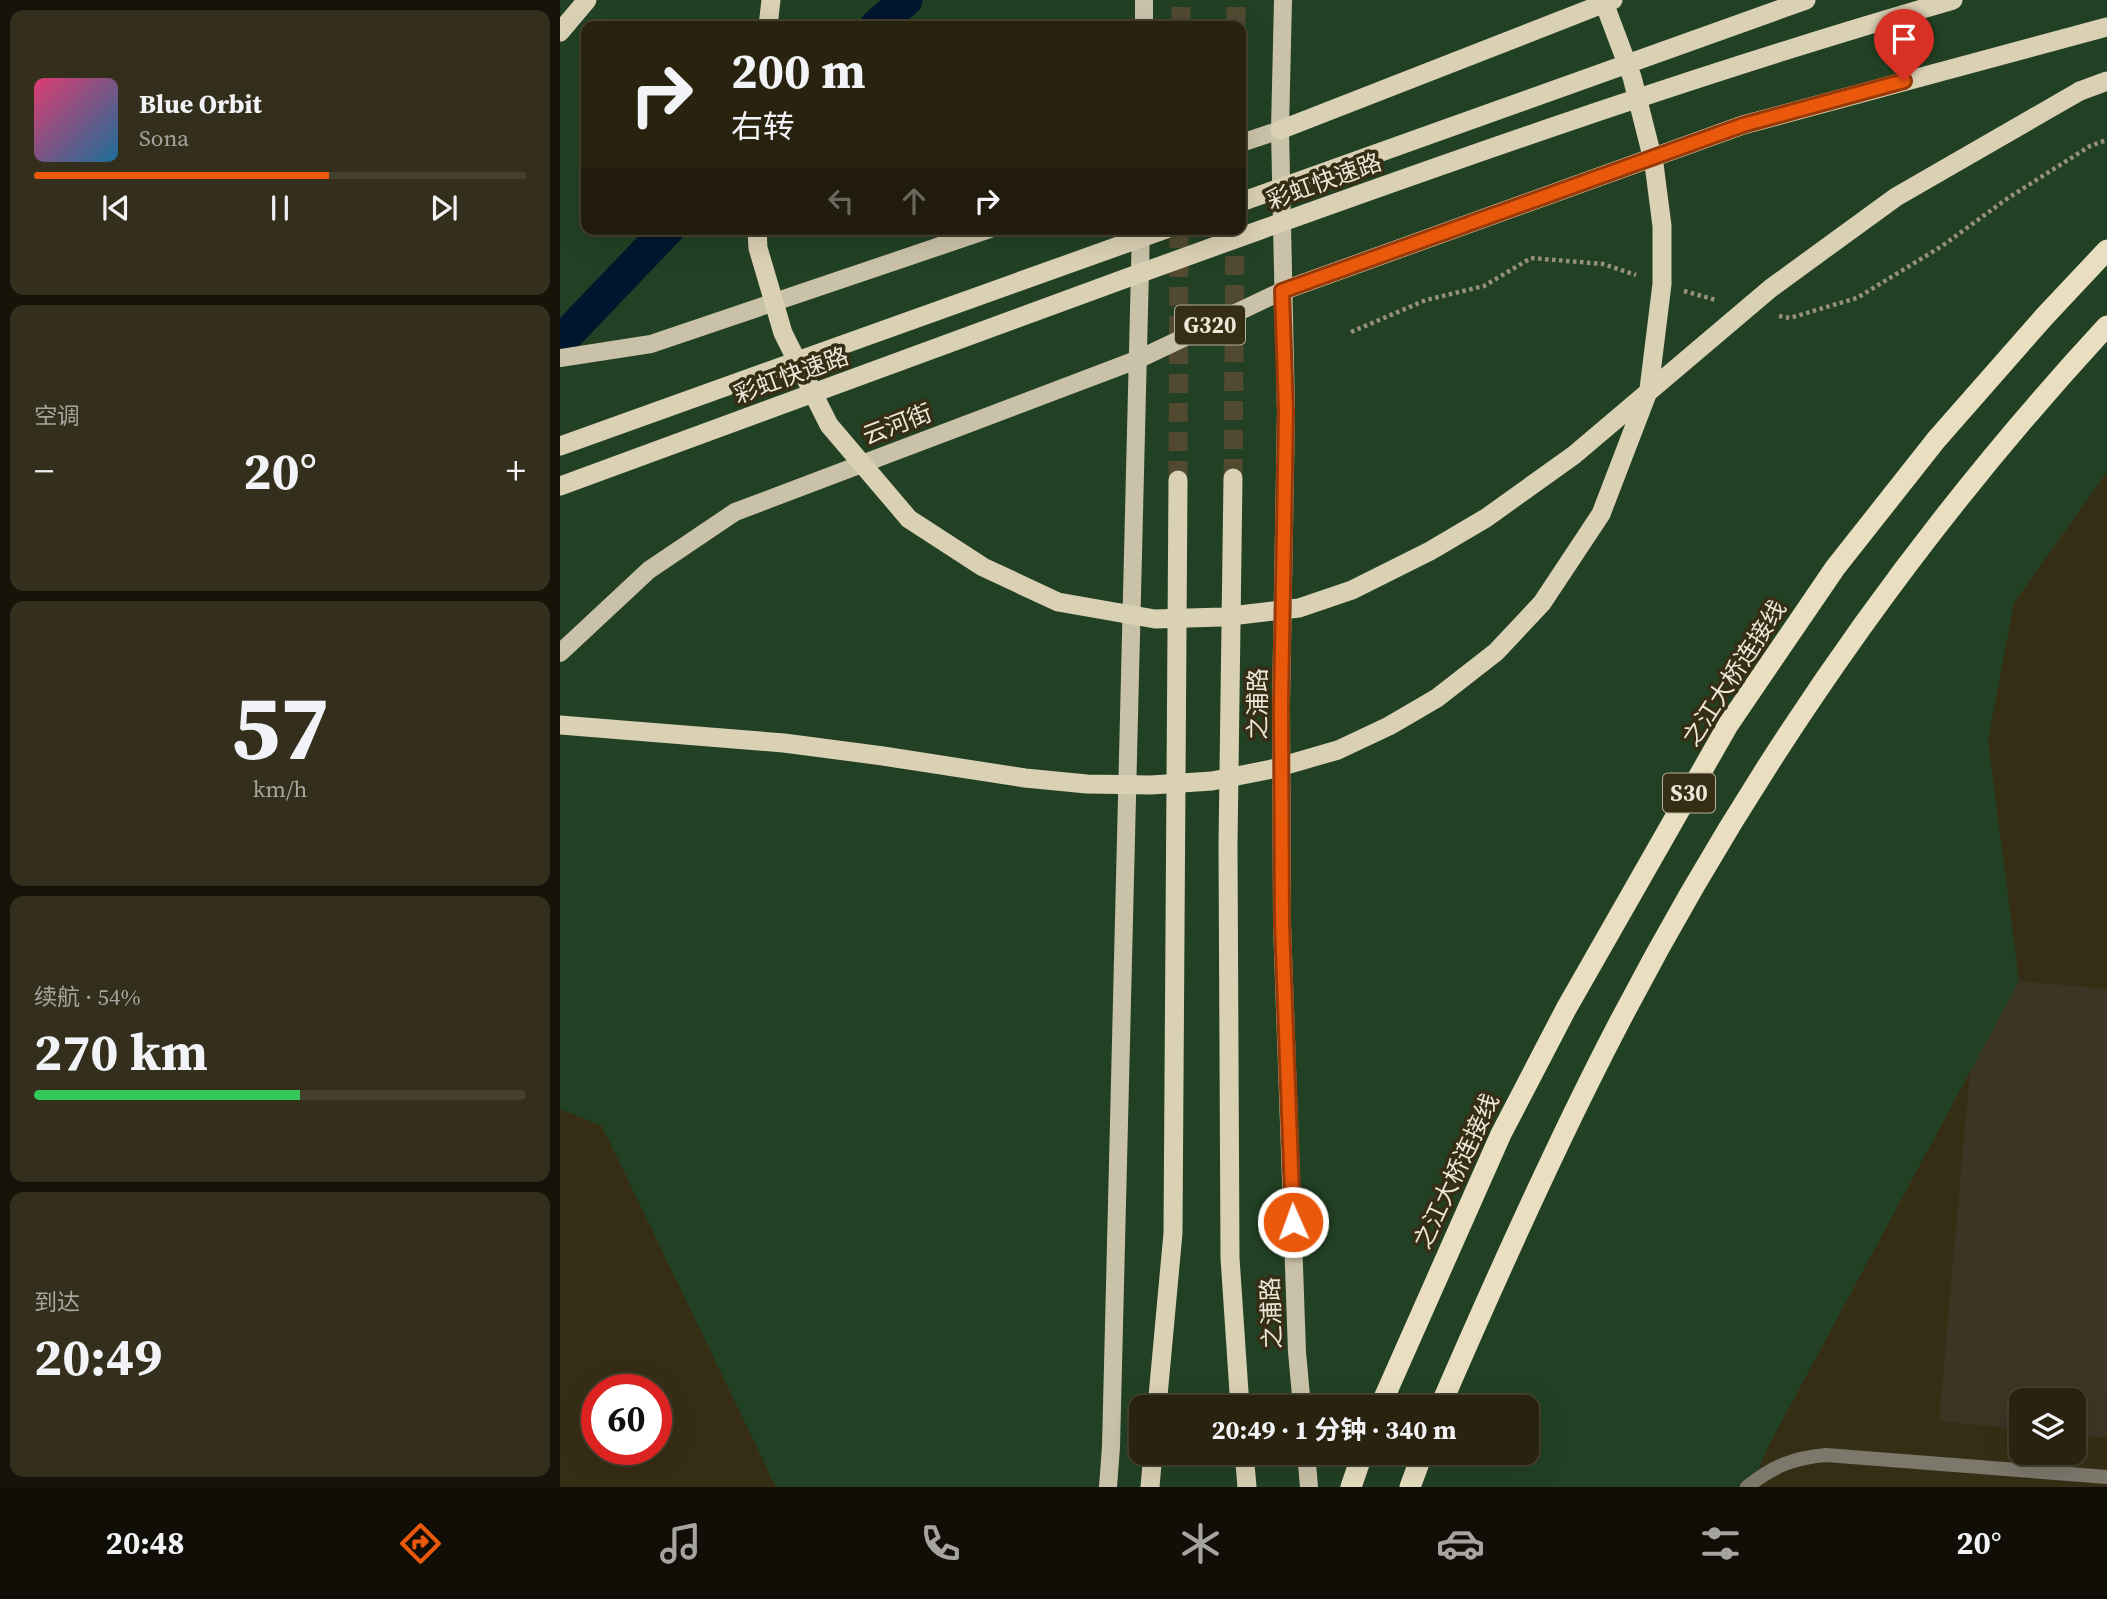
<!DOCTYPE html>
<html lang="zh">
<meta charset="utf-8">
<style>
body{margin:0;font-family:"Source Serif 4","Noto Sans SC",serif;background:#342f1d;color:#f1f3f6;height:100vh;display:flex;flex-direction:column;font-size:26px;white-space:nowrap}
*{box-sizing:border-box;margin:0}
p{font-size:23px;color:#a5a49e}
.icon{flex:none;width:38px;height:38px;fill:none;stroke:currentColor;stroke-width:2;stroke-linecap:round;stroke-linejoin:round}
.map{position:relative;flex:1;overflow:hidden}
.drawer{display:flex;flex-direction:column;gap:10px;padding:10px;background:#161308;width:560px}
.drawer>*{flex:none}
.guide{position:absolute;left:21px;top:21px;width:665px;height:214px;border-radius:14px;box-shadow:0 7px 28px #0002,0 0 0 2px #443f2f;background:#28220f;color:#f1f3f6;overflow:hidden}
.fabs{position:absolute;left:1449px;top:1388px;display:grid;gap:14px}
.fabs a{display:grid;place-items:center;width:77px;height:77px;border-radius:14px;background:#28220f;box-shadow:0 7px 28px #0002,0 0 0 2px #443f2f;font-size:35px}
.speed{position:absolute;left:21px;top:1374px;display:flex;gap:14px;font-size:35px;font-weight:700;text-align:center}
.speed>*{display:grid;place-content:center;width:91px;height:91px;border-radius:50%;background:#28220f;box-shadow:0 7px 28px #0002,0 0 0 2px #443f2f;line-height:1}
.speed .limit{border:10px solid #d22;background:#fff;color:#111}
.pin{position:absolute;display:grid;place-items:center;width:60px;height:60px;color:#fff;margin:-72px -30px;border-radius:50% 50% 50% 0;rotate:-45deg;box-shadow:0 0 7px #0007}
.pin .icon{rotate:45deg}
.me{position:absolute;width:77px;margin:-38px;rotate:358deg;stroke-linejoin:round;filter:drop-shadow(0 0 5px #0008)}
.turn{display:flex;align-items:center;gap:24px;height:147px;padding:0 35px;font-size:32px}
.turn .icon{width:91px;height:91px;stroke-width:2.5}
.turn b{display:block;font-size:49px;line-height:60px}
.lanes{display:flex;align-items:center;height:66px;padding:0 35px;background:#0003;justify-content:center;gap:35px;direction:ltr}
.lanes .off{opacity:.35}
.big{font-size:52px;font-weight:700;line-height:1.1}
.drawer .tile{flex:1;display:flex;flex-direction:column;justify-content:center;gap:10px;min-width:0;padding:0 24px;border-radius:14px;background:#342f1d}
.drawer .dial{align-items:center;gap:0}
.dial b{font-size:91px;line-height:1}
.song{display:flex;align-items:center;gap:21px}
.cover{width:84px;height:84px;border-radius:10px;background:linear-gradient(135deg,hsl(340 70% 55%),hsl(200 70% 35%))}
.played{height:7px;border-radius:4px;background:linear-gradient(90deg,#ea580c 60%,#443f2f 60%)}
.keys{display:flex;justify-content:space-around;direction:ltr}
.heat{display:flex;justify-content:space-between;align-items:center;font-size:38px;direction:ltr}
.charge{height:10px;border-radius:5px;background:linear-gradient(90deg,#34c759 54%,#443f2f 0)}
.trip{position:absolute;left:569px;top:1395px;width:410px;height:70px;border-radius:14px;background:#28220f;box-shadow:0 7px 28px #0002,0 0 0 2px #443f2f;font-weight:700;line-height:70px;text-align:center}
.dock{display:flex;height:112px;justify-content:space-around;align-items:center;background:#100e06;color:#a5a49e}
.dock .icon{width:49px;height:49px}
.dock .current{color:#ea580c}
.dock b{font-size:32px;color:#f1f3f6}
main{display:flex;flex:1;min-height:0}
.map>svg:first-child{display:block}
.commercial{fill:#3d3524}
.green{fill:#224124;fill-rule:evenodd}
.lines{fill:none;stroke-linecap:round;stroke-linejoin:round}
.canal{stroke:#00162f;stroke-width:33}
.trunk-tunnel{stroke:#514a31;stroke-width:19;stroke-dasharray:19 10;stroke-linecap:butt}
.path{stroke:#97907c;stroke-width:4.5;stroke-dasharray:3.5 3.5;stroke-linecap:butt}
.minor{stroke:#7c786c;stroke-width:14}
.primary{stroke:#cac2a8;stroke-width:18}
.trunk{stroke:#dad0b4;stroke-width:19}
.motorway{stroke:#e9dfc0;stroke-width:21}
.trunk-bridge{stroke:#dad0b4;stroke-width:19}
.route-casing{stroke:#983908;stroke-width:18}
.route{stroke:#ea580c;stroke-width:12}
.labels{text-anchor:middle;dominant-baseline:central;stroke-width:7;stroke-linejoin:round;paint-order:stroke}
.shield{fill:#362e14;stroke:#b5af9c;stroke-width:2}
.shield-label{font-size:23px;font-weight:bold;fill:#ebe6d7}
.street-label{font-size:24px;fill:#ebe6d7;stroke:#362e14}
</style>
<main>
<section class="drawer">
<div class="tile">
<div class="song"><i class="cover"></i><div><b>Blue Orbit</b><p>Sona</p></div></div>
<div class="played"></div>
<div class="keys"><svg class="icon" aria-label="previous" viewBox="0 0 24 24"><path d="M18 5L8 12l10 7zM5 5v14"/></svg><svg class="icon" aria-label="pause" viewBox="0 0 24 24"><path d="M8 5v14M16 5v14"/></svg><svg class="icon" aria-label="next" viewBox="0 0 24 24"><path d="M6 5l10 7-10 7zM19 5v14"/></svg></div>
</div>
<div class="tile"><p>空调</p>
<div class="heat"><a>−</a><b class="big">20°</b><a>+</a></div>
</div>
<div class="tile dial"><b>57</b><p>km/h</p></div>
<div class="tile"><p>续航 · 54%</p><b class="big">270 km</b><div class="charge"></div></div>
<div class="tile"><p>到达</p><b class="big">20:49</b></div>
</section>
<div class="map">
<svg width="1547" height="1487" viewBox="0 0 1547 1487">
<rect width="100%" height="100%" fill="#362e14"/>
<!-- commercial -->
<path class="commercial" d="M1459 981 1547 989V1438L1514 1435V1400H1461V1429L1379 1421 1410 1070 1427 1035Z"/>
<!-- green -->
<path class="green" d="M0 0H1547V472L1454 603 1428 740 1459 981 1209 1445 1191 1487H216L42 1126 0 1109ZM26 26H681V229H26ZM581 1407H966V1452H581Z"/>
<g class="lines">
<!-- canal -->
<path class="canal" d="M316 26 346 0
M0 342 108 229"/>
<!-- trunk-tunnel -->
<path class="trunk-tunnel" d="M621 26V0
M676 26V0
M673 478 675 229
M618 480 619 229"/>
<!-- path -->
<path class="path" d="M1124 291 1156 300
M1219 316 1230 318 1297 298 1382 246 1448 198 1530 146 1547 140
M791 332 866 300 924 286 971 258 1043 264 1076 275"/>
<!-- minor -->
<path class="minor" d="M1187 1487C1213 1466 1233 1458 1266 1455L1547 1477"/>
<!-- primary -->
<path class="primary" d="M723 0 720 130 726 412 721 704 722 924 737 1352 742 1407
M584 26V0
M681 143 720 130
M0 358 91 344 430 229
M0 653 89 570 175 512 579 359 722 291
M746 1452 749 1487
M548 1487 551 1447 581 229"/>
<!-- trunk -->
<path class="trunk" d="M208 26 211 0
M0 32 27 0
M1520 91 1547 81
M720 130 1053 0
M722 291 1183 125 1547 27
M673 478 668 845 670 1258 680 1407
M597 1407 613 1233 618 480
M684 1452 687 1487
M590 1487 593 1452"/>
<!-- motorway -->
<path class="motorway" d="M820 1407 941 1134 1006 1009 1168 725 1275 568 1376 440 1484 317 1547 250
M880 1407C932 1287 985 1168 1044 1052 1178 789 1347 542 1547 326
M791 1487 803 1452
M850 1487 863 1452"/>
<!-- trunk-bridge -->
<path class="trunk-bridge" d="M681 202 1246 0
M197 229 198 248 223 333 269 425 349 519 423 567 498 602 595 619 662 617 739 608 792 590 870 551 926 518 1014 455 1211 288 1336 197 1520 91
M0 446 606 229
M0 486C234 400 468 313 703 229 931 147 1160 67 1393 0
M0 725 224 743 323 756 465 778 527 784 591 785 652 781 712 769 778 750 829 726 877 698 936 652 982 603 1041 514 1089 389 1102 284V226L1094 164 1072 77 1043 0"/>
</g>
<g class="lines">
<defs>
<path id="route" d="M733 1222 722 924 721 704 726 412 722 291 1183 125 1344 81"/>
</defs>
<!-- route casing -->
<use href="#route" class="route-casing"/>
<!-- route -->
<use href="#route" class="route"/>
</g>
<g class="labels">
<!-- shield labels -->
<g class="shield">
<rect x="615" y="305.5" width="70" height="39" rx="5"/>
<rect x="1103" y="773.5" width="52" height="39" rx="5"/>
</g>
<g class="shield-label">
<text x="650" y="325">G320</text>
<text x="1129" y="793">S30</text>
</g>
<!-- street labels -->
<g class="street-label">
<text transform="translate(764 181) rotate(-20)">彩虹快速路</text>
<text transform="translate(231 375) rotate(-20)">彩虹快速路</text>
<text transform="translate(337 424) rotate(-21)">云河街</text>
<text transform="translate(1174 673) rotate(-57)">之江大桥连接线</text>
<text transform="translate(697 704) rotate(-90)">之浦路</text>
<text transform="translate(896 1171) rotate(-65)">之江大桥连接线</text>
<text transform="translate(711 1313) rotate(-92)">之浦路</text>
</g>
</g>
</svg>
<div class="fabs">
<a><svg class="icon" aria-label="layers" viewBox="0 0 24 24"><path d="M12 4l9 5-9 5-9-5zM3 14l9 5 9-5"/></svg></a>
</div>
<div class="speed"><div class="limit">60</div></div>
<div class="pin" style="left:1344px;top:81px;background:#d93025"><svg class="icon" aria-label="arrive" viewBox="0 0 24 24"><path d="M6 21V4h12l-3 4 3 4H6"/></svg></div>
<svg class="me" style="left:733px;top:1222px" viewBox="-20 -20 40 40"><circle r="17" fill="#ea580c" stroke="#fff" stroke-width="3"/><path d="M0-11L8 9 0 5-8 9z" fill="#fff"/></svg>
<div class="trip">20:49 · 1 分钟 · 340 m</div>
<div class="guide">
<div class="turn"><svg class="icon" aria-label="right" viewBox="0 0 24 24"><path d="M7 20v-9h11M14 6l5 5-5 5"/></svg><div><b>200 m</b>右转</div></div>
<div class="lanes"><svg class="icon off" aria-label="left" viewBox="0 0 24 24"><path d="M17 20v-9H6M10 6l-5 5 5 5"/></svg><svg class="icon off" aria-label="ahead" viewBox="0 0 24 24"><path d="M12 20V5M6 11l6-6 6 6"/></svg><svg class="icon" aria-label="right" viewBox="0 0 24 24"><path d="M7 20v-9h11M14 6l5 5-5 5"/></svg></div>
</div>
</div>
</main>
<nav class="dock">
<b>20:48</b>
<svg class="icon current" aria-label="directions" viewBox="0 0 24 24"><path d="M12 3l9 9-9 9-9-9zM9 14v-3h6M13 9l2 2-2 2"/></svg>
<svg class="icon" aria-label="music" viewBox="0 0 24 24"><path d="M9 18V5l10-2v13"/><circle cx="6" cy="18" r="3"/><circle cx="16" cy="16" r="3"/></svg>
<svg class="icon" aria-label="phone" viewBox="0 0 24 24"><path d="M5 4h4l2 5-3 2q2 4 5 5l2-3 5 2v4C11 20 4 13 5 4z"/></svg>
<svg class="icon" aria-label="climate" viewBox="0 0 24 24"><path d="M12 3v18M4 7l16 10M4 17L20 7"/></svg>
<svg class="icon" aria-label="car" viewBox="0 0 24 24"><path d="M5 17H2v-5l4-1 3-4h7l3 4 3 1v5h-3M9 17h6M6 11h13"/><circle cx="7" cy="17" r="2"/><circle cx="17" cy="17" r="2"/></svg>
<svg class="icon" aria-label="filters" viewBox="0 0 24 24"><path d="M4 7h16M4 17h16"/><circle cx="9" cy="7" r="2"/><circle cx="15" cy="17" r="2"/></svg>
<b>20°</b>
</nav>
